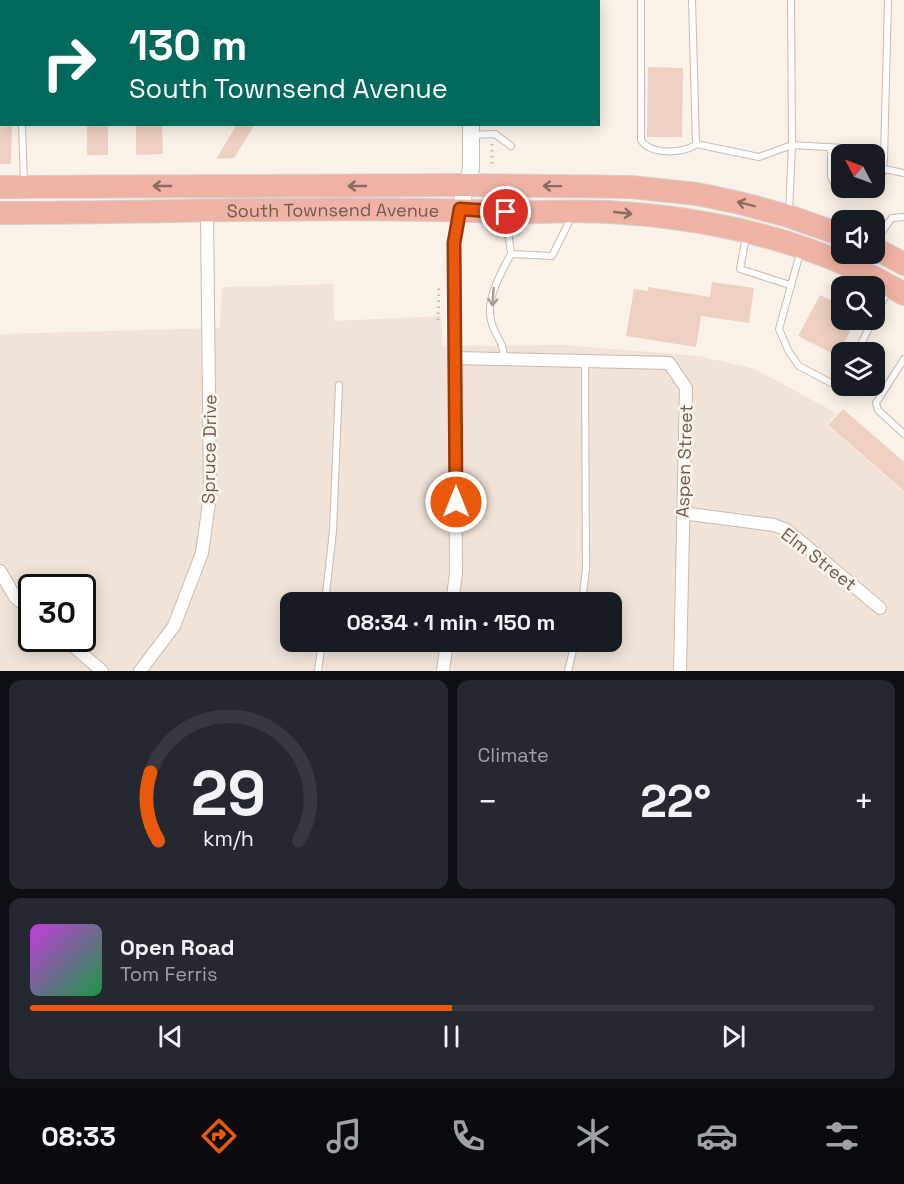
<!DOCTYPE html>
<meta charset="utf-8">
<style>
body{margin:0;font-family:"Space Grotesk",sans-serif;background:#242831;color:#f1f3f6;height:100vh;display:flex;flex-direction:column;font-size:22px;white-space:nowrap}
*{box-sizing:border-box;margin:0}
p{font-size:20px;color:#9ea1a6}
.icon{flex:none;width:33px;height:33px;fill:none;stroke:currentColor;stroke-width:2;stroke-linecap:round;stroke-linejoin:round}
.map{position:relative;height:671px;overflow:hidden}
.side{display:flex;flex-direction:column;gap:9px;padding:9px;background:#0d0f14;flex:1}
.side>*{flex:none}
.top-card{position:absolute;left:0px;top:0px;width:600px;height:126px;box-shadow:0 3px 15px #0003;background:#00695c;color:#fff;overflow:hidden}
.needle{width:39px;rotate:311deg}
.fabs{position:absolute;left:831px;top:144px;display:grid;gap:12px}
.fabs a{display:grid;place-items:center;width:54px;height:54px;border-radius:12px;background:#171b24;box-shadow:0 3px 15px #0003;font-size:30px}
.speed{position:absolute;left:18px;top:574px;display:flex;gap:12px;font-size:30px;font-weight:700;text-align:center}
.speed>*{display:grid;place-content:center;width:78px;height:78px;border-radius:50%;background:#171b24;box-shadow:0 3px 15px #0003;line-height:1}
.speed .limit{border:3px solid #111;border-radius:9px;background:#fff;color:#111}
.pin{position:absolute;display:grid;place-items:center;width:51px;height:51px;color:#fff;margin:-26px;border:3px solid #fff;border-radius:50%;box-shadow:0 2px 6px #0007}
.me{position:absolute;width:66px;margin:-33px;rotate:0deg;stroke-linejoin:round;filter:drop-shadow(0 0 4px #0008)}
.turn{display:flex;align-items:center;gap:21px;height:126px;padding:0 30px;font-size:27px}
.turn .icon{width:78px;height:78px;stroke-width:2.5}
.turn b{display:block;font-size:42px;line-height:51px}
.big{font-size:45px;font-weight:600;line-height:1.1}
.side .tile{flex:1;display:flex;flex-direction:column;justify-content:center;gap:9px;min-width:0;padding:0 21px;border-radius:12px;background:#242831}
.side .dial{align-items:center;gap:0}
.dial svg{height:156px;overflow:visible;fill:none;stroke:#363941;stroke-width:7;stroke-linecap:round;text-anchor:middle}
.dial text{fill:#f1f3f6;stroke:none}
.song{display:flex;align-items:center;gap:18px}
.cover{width:72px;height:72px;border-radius:9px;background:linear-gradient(135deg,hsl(290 70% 55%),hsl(140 70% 35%))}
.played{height:6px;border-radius:3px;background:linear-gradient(90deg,#ea580c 50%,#363941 50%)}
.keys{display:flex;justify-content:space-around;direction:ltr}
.heat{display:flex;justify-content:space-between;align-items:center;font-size:33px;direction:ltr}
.side .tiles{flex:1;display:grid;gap:9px;grid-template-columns:1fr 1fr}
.tile:last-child{grid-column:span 2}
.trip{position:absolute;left:280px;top:592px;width:342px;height:60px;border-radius:12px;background:#171b24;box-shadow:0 3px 15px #0003;font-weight:600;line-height:60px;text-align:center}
.dock{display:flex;height:96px;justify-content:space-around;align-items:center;background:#090b0e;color:#9ea1a6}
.dock .icon{width:42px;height:42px}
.dock .selected{color:#ea580c}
.dock b{font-size:27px;color:#f1f3f6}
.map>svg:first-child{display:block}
.residential{fill:#f1e3d7;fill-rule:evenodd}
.building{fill:#edd0c2}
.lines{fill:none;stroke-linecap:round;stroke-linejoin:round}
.lane-casing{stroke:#cbb9af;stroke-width:8}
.street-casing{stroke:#cbb9af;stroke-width:14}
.secondary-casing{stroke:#cfbbaf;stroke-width:18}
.highway-casing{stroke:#d8d0cd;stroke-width:24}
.path{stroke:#d2b3a5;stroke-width:3;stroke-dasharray:1.5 4.5;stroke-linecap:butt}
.lane{stroke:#fff;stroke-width:6}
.street{stroke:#fff;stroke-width:12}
.secondary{stroke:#fff;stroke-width:16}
.highway{stroke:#eeb3a5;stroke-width:22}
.oneway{stroke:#8b6a5f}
.oneway2{stroke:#aa9b95}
.route-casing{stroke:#983908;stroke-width:15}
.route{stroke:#ea580c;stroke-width:10}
.labels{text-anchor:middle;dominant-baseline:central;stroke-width:5;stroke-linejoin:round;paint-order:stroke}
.street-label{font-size:18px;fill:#72584e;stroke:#fdf6ee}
</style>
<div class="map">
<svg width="904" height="671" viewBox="0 0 904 671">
<rect width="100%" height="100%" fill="#faf2e8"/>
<!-- residential -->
<path class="residential" d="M333 284 334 321 441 316 443 346 564 345 699 356 755 369 836 413 827 425 904 492V671H0V334L220 328 222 287ZM32 588H82V639H32ZM291 603H612V642H291Z"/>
<!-- building -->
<path class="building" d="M648 67 683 68 682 137H647Z
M0 124H12L11 164H0Z
M87 124H108V155H87Z
M136 124H162L163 154 136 155Z
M237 124H255L234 158 216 159Z
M712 282 754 288 749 323 701 316 696 347 626 336 634 289 648 291V287L710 297Z
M820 295 842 306V320H856L837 356 798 336Z
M843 409 904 462V491L828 425Z"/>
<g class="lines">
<defs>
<path id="lane" d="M641 0V140C650 155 685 154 696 144
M692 0 696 144 759 157 792 145 843 148 867 154
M0 93H2
M22 124 24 184
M471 135 495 134 511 146
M831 148V177L834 183 842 184
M874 156 884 159 888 0
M884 169 904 173
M874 181 881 179 884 159
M789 212 792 145 791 0
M506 215 511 254 552 256 571 218
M746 237 740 269 790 285
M874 242 892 218 904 217
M800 253 779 329 789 352 799 366 831 383 842 381
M874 317 888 291
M857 352 873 320
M504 359C503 339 497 340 492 324 484 301 501 273 511 254
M904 359 876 403 878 410 904 434
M325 603 333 531 339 385
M582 603 586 569 585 361
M318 671 322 642
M568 671 575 642"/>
<path id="street" d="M455 358 669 363 686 388 680 671
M682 513 774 525 787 530 880 608
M0 571 15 597 32 611
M452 603 456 574 454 243 460 209
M65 639 102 671
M140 671 174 626 202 553 210 496 207 211
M443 671 447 642"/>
<path id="secondary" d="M470 0V2
M460 209 471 168V124"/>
<g id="highway">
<path d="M0 187 466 185 631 187 697 194 740 203 788 216 842 235"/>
<path id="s1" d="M0 213C168 213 335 205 503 212 538 213 574 210 609 212 712 218 815 241 904 294"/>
<path d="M874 248 904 264"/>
</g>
</defs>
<!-- lane casing -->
<use href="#lane" class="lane-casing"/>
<!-- street casing -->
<use href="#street" class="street-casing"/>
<!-- secondary casing -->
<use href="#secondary" class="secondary-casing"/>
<!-- highway casing -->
<use href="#highway" class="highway-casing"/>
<!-- path -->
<path class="path" d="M492 144V168
M438 320 439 284"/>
<!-- lane -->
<use href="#lane" class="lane"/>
<!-- street -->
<use href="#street" class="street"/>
<!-- secondary -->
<use href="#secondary" class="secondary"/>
<!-- highway -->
<use href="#highway" class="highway"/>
</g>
<!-- one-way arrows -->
<defs><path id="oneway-shaft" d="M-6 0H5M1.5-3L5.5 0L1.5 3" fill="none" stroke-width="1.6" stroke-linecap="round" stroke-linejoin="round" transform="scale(1.5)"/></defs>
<g class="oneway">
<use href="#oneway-shaft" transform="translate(162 186) rotate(180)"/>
<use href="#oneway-shaft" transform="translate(357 186) rotate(180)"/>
<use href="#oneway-shaft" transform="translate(552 186) rotate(-179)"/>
<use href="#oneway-shaft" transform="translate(746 204) rotate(-166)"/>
<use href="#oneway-shaft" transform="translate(623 213) rotate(6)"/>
</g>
<use class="oneway2" href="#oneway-shaft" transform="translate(493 297) rotate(94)"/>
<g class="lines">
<defs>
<path id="route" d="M456 502 454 243 460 209 506 212"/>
</defs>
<!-- route casing -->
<use href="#route" class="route-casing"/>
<!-- route -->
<use href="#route" class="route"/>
</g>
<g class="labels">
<!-- street labels -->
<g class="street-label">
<text stroke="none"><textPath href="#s1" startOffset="333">South Townsend Avenue</textPath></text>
<text transform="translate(209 449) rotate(-89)">Spruce Drive</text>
<text transform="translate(684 461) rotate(-88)">Aspen Street</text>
<text transform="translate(819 559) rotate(38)">Elm Street</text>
</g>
</g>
</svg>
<div class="fabs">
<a><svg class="needle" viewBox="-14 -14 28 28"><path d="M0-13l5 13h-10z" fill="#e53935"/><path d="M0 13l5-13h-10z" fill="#9ea1a6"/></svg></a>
<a><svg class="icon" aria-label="sound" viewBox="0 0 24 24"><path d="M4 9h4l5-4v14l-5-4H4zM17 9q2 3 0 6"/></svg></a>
<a><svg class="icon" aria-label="search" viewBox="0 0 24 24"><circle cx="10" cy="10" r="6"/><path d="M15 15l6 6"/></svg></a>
<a><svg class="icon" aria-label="layers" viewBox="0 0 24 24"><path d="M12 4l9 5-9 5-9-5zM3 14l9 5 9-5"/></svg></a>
</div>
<div class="speed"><div class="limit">30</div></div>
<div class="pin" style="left:506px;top:212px;background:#d93025"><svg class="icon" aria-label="arrive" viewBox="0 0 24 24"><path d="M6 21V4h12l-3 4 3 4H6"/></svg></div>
<svg class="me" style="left:456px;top:502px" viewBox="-20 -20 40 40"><circle r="17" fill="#ea580c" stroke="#fff" stroke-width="3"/><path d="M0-11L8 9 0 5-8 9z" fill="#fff"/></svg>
<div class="trip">08:34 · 1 min · 150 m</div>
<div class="top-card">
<div class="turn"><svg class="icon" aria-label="right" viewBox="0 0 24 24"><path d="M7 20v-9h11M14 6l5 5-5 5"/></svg><div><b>130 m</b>South Townsend Avenue</div></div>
</div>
</div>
<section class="side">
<div class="tiles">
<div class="tile dial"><svg viewBox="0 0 100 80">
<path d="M14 69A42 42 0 1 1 86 69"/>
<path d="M14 69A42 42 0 0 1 10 34" stroke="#ea580c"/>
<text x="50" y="56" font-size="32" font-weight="700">29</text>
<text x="50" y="72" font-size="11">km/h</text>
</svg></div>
<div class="tile"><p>Climate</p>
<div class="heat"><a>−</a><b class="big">22°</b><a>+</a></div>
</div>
<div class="tile">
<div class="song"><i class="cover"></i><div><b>Open Road</b><p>Tom Ferris</p></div></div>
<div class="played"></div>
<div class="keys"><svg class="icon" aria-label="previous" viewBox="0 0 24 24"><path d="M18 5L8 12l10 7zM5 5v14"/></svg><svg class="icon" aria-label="pause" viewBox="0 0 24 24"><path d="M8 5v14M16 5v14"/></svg><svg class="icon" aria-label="next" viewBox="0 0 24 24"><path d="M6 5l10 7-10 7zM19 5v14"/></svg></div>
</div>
</div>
</section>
<nav class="dock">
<b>08:33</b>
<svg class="icon selected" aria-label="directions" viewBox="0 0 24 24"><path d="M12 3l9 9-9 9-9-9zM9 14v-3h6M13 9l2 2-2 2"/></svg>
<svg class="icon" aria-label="music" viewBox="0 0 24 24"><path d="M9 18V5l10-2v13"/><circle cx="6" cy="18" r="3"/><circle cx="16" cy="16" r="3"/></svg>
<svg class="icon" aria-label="phone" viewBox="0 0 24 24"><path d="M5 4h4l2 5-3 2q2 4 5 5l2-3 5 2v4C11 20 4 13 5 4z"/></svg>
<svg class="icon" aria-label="climate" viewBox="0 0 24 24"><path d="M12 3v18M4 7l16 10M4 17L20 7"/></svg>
<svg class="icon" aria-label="car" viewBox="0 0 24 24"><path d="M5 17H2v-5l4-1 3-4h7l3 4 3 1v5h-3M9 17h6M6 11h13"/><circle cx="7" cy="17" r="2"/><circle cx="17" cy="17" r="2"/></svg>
<svg class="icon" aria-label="filters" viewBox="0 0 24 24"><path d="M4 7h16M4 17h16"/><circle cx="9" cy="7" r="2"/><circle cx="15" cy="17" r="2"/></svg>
</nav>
